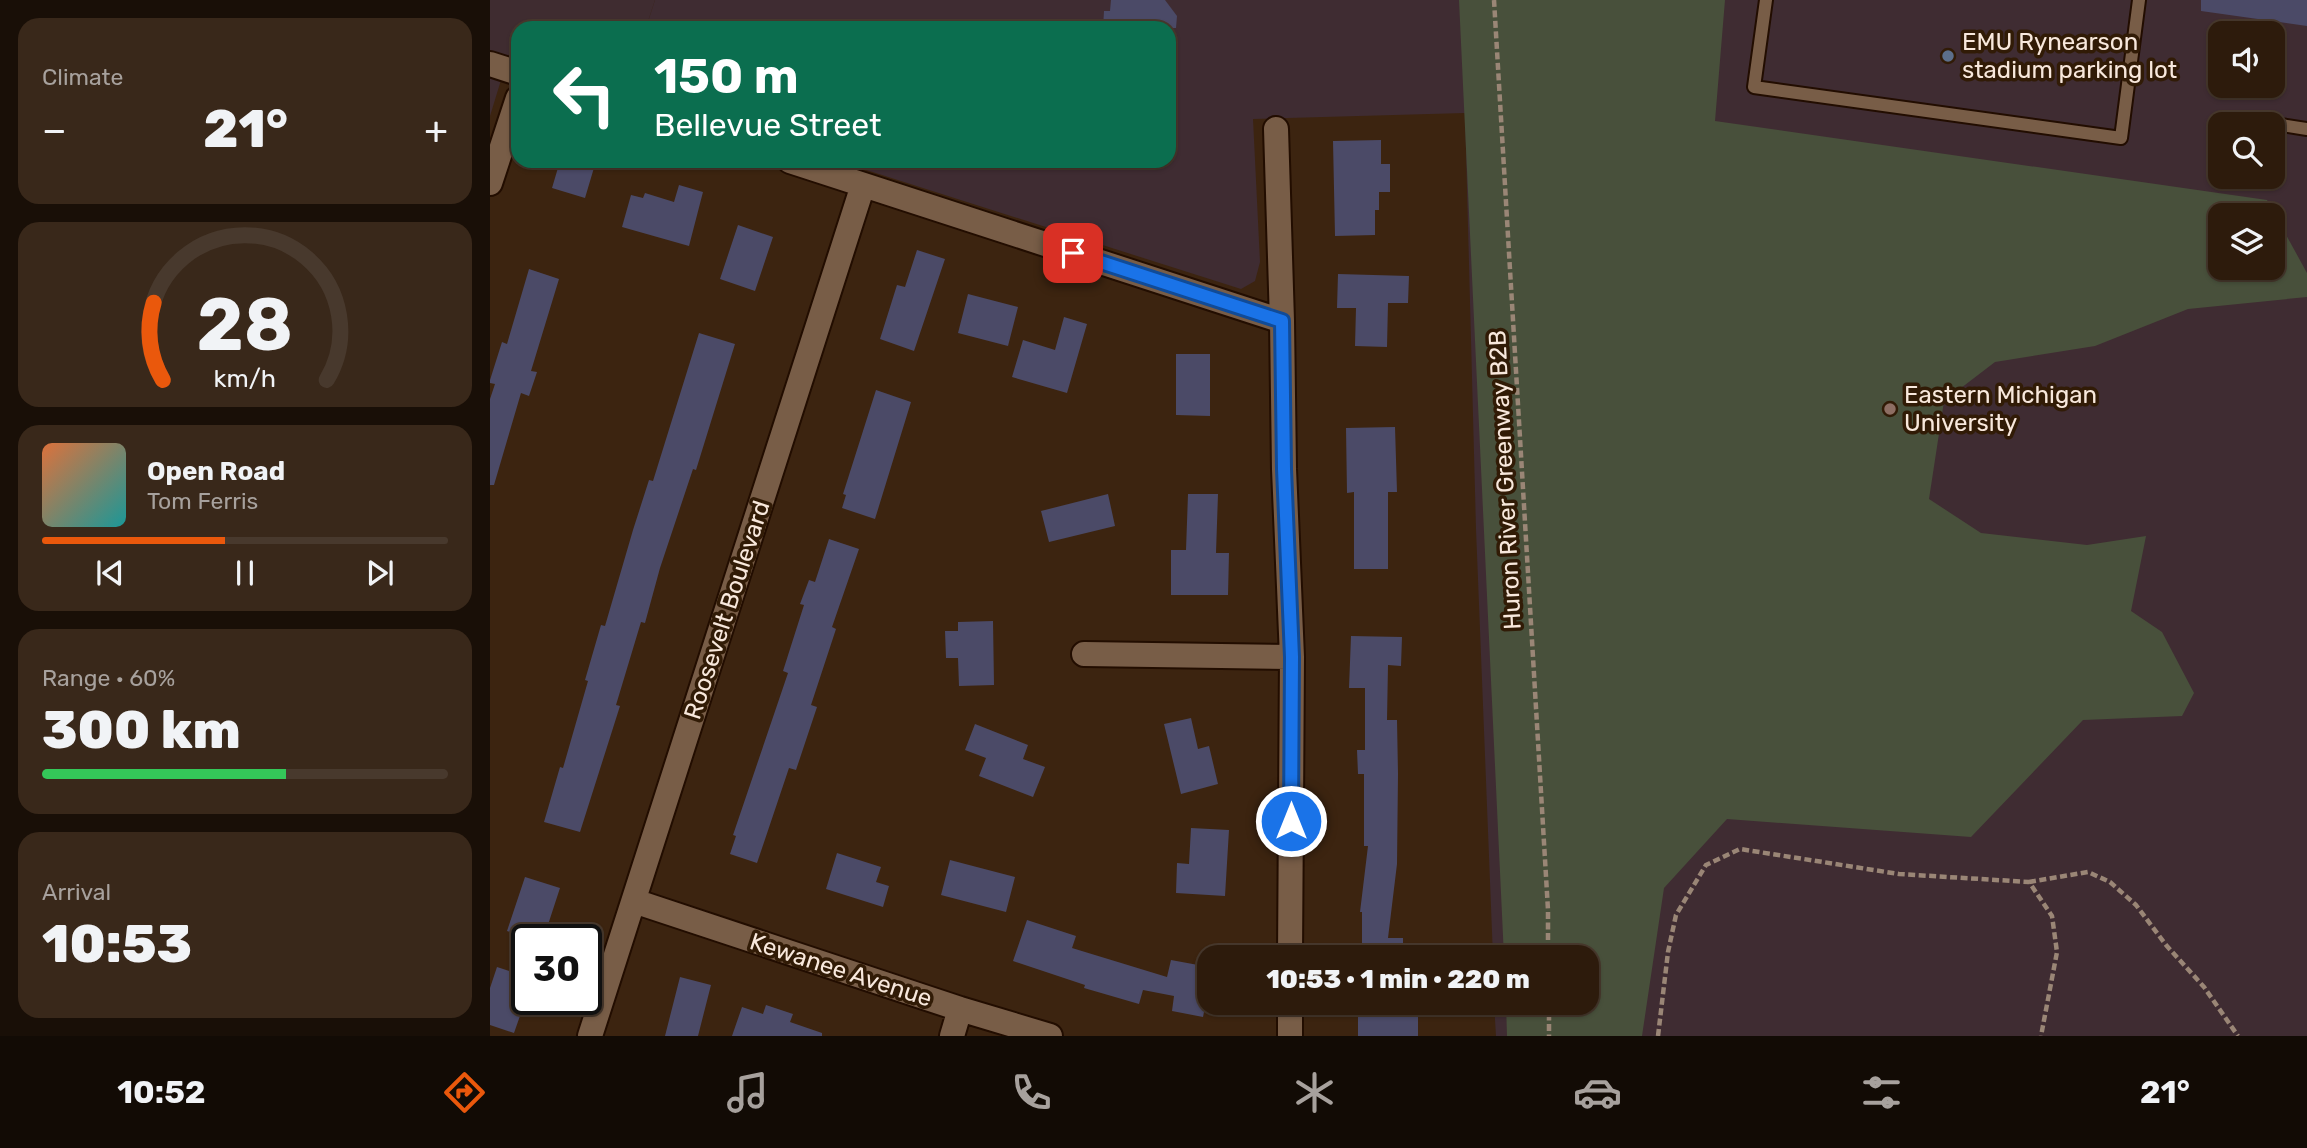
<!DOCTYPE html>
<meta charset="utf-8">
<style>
body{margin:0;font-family:Rubik,sans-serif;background:#39281a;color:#f1f3f6;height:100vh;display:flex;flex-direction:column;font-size:26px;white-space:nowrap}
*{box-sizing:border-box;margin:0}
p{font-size:23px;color:#a7a19d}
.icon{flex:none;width:38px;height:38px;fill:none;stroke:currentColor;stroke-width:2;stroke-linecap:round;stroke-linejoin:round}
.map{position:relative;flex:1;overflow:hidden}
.sheet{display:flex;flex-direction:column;gap:18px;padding:18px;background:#190f07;width:490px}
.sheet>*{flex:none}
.guide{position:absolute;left:21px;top:21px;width:665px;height:147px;border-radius:21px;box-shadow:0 2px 5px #0004,0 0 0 2px #48392d;background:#0b6e4f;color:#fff;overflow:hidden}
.controls{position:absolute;left:1718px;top:21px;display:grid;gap:14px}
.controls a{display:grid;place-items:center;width:77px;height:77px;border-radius:14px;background:#2d1b0c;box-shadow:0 2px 5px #0004,0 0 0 2px #48392d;font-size:35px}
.speed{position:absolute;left:21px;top:924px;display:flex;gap:14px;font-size:35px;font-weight:700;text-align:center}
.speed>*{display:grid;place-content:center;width:91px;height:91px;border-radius:50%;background:#2d1b0c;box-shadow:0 2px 5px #0004,0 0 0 2px #48392d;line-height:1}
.speed .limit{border:4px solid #111;border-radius:10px;background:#fff;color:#111}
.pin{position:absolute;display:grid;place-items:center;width:60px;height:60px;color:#fff;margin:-30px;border-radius:14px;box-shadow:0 4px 10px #0006}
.me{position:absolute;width:77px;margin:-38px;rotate:0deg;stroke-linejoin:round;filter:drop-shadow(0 0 5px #0008)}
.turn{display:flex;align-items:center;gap:24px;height:147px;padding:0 28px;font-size:32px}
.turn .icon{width:91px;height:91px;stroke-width:2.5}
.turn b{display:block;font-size:49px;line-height:60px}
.big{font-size:52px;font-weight:800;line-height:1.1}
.sheet .tile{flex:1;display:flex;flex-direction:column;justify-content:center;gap:10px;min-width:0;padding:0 24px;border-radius:21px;background:#39281a}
.sheet .dial{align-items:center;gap:0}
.dial svg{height:182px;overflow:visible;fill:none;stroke:#48392d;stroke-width:7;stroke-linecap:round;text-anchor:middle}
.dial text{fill:#f1f3f6;stroke:none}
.song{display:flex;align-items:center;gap:21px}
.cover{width:84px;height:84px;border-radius:10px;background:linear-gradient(135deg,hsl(20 70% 55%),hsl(180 70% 35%))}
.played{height:7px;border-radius:4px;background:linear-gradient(90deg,#ea580c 45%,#48392d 45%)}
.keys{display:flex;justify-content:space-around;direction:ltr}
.heat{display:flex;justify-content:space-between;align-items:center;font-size:38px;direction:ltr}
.charge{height:10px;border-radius:5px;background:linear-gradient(90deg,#34c759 60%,#48392d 0)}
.trip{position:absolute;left:707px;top:945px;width:402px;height:70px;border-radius:21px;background:#2d1b0c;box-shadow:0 2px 5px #0004,0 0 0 2px #48392d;font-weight:800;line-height:70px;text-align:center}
.tab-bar{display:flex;height:112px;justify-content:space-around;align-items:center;background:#120b05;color:#a7a19d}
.tab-bar .icon{width:49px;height:49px}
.tab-bar .current{color:#ea580c}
.tab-bar b{font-size:32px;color:#f1f3f6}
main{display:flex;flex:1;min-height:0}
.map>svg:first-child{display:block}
.commercial{fill:#3f2c30}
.education{fill:#3f2c32;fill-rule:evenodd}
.green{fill:#48503b;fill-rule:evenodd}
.building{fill:#4b4a67}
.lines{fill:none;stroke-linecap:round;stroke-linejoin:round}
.service-casing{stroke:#220d00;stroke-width:16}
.minor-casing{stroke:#220d00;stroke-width:28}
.path{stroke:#9a8676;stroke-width:4.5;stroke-dasharray:7 3.5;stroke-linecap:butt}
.service{stroke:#785d47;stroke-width:12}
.minor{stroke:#785d47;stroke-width:24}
.route-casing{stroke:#114b97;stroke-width:18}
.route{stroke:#1a73e8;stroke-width:12}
.service-dot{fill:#5c6f8a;stroke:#311b06;stroke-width:2.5}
.education-dot{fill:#8d6e63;stroke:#311b06;stroke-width:2.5}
.labels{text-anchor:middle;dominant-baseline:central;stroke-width:7;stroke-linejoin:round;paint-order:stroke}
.poi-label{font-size:24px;fill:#f8e8dc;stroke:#311b06;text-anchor:start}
.street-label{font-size:24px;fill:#f8e8dc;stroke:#311b06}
</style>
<main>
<section class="sheet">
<div class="tile"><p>Climate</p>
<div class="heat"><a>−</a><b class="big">21°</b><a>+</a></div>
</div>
<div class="tile dial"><svg viewBox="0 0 100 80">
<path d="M14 69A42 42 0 1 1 86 69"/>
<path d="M14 69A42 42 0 0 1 10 35" stroke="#ea580c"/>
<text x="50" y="56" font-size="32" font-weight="700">28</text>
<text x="50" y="72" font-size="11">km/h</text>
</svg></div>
<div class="tile">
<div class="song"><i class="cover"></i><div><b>Open Road</b><p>Tom Ferris</p></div></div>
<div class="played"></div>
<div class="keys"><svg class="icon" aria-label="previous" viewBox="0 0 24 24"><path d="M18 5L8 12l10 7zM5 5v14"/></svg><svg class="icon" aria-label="pause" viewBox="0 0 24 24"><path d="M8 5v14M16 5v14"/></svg><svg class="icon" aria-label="next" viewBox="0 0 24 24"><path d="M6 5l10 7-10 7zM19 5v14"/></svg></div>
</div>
<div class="tile"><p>Range · 60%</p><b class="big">300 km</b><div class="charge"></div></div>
<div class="tile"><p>Arrival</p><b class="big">10:53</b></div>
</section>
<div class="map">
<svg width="1817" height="1036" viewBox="0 0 1817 1036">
<rect width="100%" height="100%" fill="#3c2410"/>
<!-- commercial -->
<path class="commercial" d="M0 0H165L156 28H28V56L19 54 0 116Z"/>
<!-- education -->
<path class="education" d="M165 0H1817V1036H1006L1004 1003H1097V957H1003L986 529 975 113 763 119 770 262 765 281 751 289 348 161H679V28H156ZM1731 33H1783V86H1731ZM1731 124H1783V177H1731ZM1731 215H1783V268H1731Z"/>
<!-- green -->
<path class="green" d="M969 0H1235L1225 121 1777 200 1817 273V297L1698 309 1605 346 1505 362 1454 401 1439 499 1491 533 1597 545 1656 536 1641 611 1672 632 1704 693 1692 716 1593 720 1481 837 1237 819 1174 888 1152 1036H1017L1016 1003H1097V957H1014ZM1731 215H1783V268H1731Z"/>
<!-- building -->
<path class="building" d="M621 0H675L687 16 686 28H613L614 11H620Z
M1711 0H1817V26L1711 11Z
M891 140V164H900V192H889V210H885V235L845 236 843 141Z
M70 161H106L95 198 62 188Z
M189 185 213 192 199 246 132 227 141 195 153 198 155 193 184 202Z
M248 225 283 237 265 291 230 279Z
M427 250 455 259 424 351 390 339 407 285 415 287Z
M39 269 69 279 41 371 47 372 39 396 31 393 4 485H0V399L5 384 0 383V380L12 342 17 344Z
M848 274 919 276 918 303H898L897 347 865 346 866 308H847Z
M478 294 528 307 518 346 468 333Z
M574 317 597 324 577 393 522 377 533 340 565 350Z
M209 333 245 344 206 470 203 469 170 568 155 623 151 622 126 705 130 706 90 832 54 822 70 767 73 768 98 681 95 680 111 625 115 626 143 530 159 480 163 481Z
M686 354H720V416L686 415Z
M386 390 421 402 385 519 352 508 356 495 353 494Z
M905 427 907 492H898V569H864V492L857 493 856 428Z
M618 494 625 526 559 542 551 511Z
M698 494H728L726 553H739L738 595H681V550H696Z
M339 539 369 549 342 627 346 629 321 705 327 707 306 770 299 768 267 863 240 854 246 836 243 835 298 673 293 671 314 605 310 604 319 580 325 582Z
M503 621 504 685 469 686 468 658H456L455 631H468V622Z
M861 636 912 637 911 666 898 665 897 720H907L908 774 907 864 898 938H913V957H872V912H870L878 846H874V774H868L867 750H875V688H859Z
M701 718 708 749 719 746 728 784 691 794 674 724Z
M485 724 538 745 533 759 555 767 543 797 489 776 496 758 475 750Z
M701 828 739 830 735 896 686 893 687 863 699 864Z
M347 853 391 867 386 882 399 886 393 907 336 889Z
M460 860 525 877 516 912 451 895Z
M35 877 70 888 53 940H44L17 931Z
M537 920 586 936 582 948 677 977 681 960 719 967V1003L722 1004 716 1002 713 1017 682 1011 684 996 653 990 649 1004 594 988 595 985 523 961Z
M7 967 37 977V996L24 1033 0 1025V988Z
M190 977 221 985 208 1036H175Z
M276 1005 303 1014 300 1022 332 1033V1036H242L252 1007 273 1014Z
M928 1009V1036H868V1010Z"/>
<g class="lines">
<defs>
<path id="service" d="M1276 0 1264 87 1631 138 1649 0
M1772 122 1817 129"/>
<path id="minor" d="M0 64 28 73
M786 129 792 321 794 469 802 657 800 957
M300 161 792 321
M0 183 28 98
M594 654 802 657
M144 901 470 1009 560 1036
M100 1036 373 185
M462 1036 470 1009
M800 1036V1003"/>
</defs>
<!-- service casing -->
<use href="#service" class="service-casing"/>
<!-- minor casing -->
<use href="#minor" class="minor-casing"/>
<!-- path -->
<path class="path" d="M1004 0 1058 910V957
M1539 882 1598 872 1620 882 1646 905 1676 945 1714 987 1748 1036
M1059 1003V1036
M1168 1036 1178 952 1186 915 1216 865 1250 849 1409 874 1539 882 1562 916 1567 952 1551 1036"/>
<!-- service -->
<use href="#service" class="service"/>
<!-- minor -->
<use href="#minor" class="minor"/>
</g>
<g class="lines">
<defs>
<path id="route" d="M583 253 792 321 794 469 802 657 801 821"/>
</defs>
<!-- route casing -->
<use href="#route" class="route-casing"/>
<!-- route -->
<use href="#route" class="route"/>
</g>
<!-- markers -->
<circle class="service-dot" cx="1458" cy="56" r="7"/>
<circle class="education-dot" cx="1400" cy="409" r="7"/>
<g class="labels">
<!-- poi labels -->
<g class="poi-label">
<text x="1472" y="42">EMU Rynearson<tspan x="1472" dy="28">stadium parking lot</tspan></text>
<text x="1414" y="395">Eastern Michigan<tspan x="1414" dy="28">University</tspan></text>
</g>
<!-- street labels -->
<g class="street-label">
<text transform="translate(1015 480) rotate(-93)">Huron River Greenway B2B</text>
<text transform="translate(237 610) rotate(-72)">Roosevelt Boulevard</text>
<text transform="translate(351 970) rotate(18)">Kewanee Avenue</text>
</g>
</g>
</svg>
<div class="controls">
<a><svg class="icon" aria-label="sound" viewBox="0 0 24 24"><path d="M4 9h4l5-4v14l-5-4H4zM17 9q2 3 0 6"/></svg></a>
<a><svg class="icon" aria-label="search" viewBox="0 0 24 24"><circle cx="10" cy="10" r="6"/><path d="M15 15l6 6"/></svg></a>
<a><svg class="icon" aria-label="layers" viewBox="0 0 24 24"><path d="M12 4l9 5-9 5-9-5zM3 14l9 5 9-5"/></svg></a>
</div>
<div class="speed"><div class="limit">30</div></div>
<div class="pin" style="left:583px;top:253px;background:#d93025"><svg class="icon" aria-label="arrive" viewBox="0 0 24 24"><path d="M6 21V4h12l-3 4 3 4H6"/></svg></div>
<svg class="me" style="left:801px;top:821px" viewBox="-20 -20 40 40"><circle r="17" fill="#1a73e8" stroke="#fff" stroke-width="3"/><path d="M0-11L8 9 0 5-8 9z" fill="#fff"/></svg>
<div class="trip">10:53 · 1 min · 220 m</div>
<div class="guide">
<div class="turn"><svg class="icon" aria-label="left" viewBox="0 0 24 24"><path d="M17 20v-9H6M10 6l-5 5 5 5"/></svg><div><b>150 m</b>Bellevue Street</div></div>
</div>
</div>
</main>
<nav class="tab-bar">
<b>10:52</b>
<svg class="icon current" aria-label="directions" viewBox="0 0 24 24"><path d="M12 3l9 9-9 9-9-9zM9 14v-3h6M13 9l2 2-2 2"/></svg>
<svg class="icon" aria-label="music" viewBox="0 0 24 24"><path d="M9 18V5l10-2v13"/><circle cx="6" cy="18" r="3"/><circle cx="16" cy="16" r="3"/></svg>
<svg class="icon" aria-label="phone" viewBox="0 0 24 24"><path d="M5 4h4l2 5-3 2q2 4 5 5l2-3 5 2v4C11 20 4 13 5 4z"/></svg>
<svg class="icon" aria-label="climate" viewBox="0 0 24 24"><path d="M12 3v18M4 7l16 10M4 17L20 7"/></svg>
<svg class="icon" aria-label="car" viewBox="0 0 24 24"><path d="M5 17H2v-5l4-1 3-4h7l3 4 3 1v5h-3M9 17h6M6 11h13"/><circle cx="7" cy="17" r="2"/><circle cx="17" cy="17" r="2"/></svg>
<svg class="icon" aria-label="filters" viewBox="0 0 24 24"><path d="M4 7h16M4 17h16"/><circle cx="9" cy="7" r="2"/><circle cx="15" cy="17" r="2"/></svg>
<b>21°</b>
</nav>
